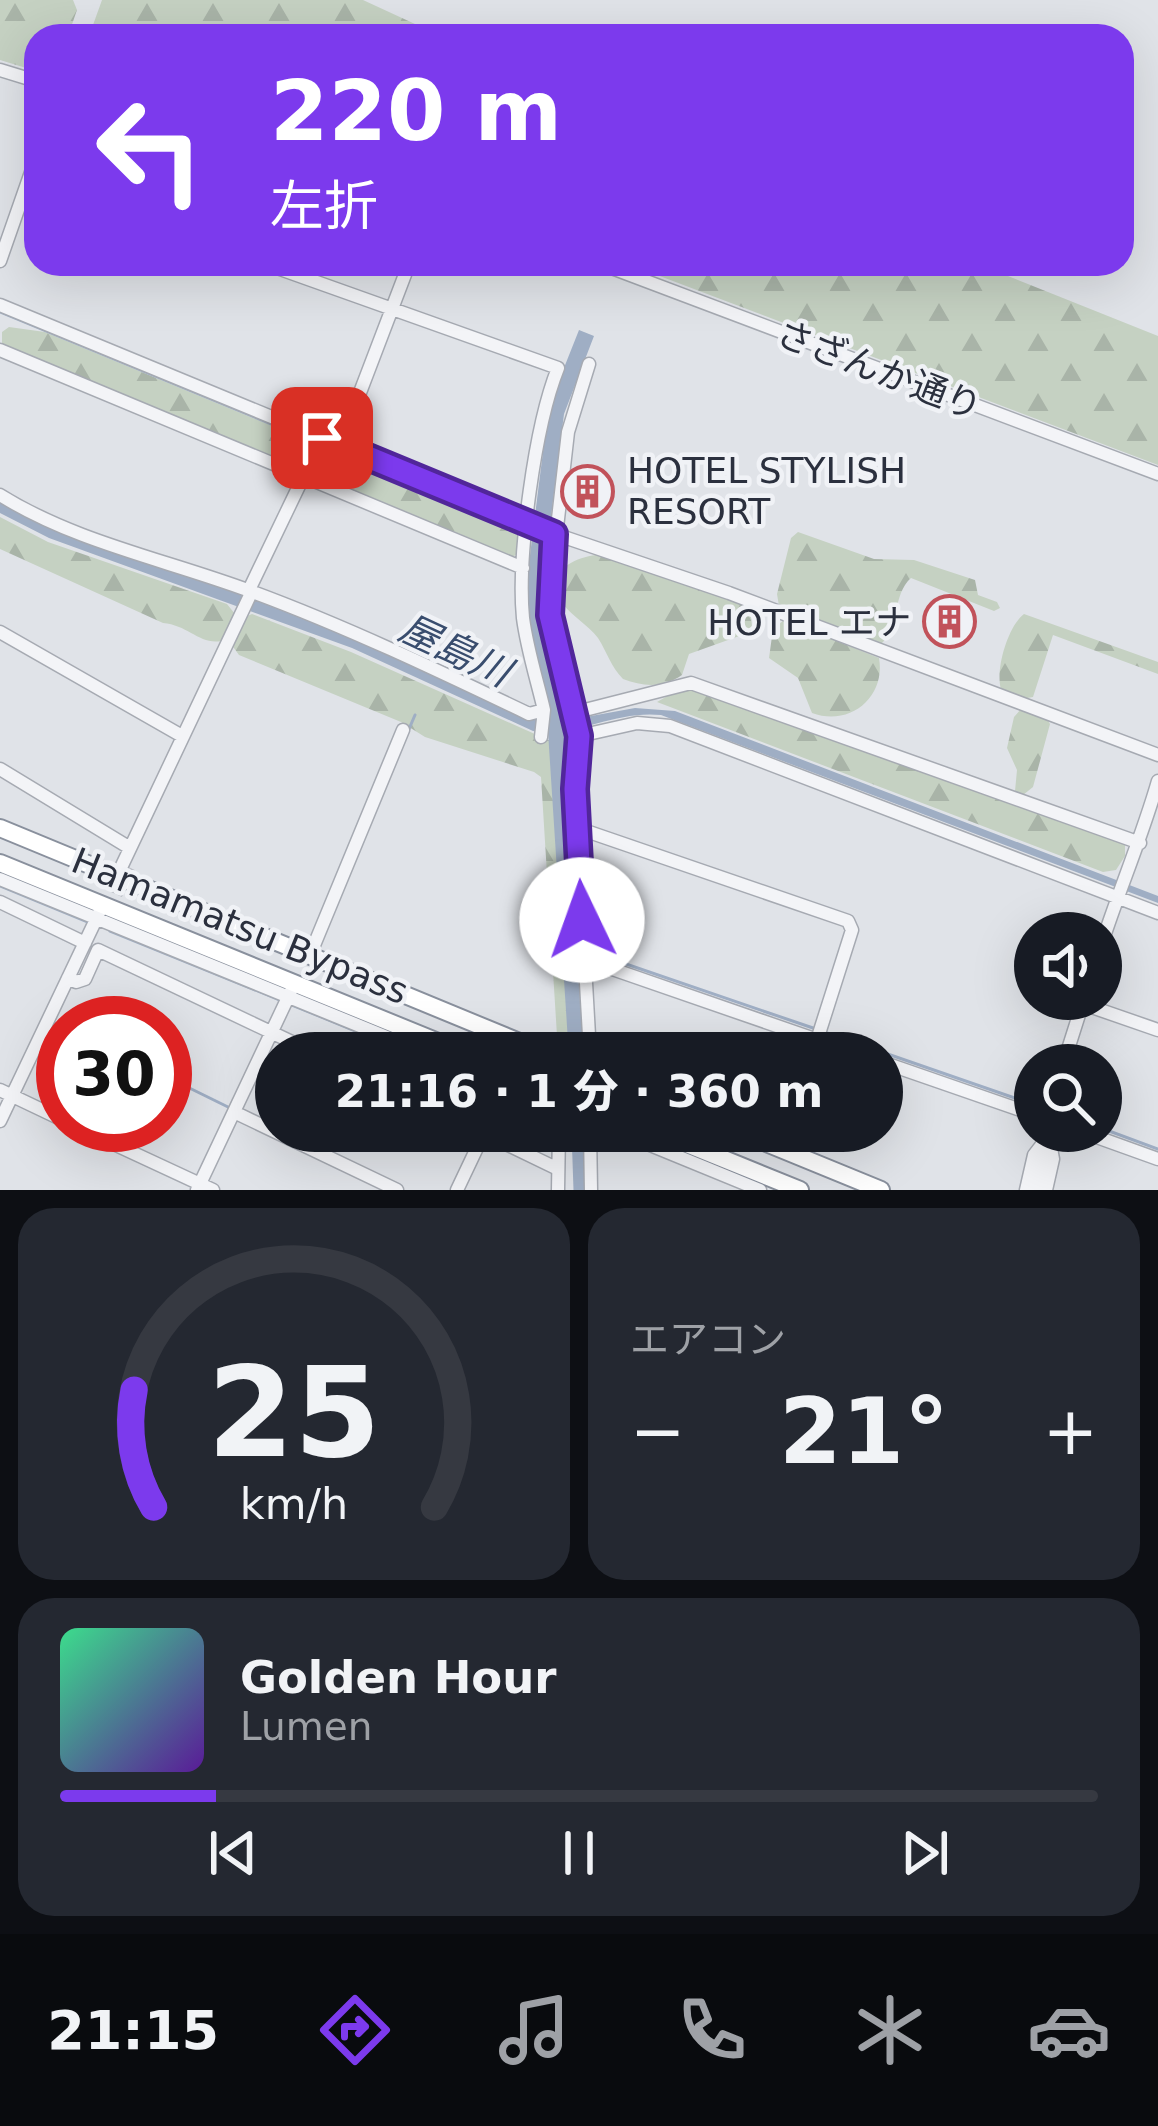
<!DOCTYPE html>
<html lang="ja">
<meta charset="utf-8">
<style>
body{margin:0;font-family:"DejaVu Sans","Noto Sans JP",sans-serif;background:#242831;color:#f1f3f6;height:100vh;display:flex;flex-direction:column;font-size:45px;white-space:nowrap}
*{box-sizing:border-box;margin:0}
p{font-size:39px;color:#9ea1a6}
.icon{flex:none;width:66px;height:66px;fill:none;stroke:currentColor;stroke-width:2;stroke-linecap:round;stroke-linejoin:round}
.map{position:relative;height:1190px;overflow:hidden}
.side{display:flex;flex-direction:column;gap:18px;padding:18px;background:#0d0f14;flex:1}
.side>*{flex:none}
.top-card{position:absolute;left:24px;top:24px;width:1110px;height:252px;border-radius:36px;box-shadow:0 12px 48px #0002;background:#7c3aed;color:#fff;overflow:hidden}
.tools{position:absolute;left:1014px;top:912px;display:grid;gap:24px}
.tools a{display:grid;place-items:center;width:108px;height:108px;border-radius:50%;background:#171b24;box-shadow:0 12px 48px #0002;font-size:60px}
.speed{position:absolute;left:36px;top:996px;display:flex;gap:24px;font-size:60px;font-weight:700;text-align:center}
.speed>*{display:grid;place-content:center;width:156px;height:156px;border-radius:50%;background:#171b24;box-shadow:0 12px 48px #0002;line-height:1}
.speed .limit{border:18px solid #d22;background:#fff;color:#111}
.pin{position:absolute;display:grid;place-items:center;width:102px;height:102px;color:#fff;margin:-51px;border-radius:24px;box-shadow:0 6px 18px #0006}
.me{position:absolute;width:132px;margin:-66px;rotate:357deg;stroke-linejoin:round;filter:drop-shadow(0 0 9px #0008)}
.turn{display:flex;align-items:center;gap:42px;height:252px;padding:0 48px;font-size:54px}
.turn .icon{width:156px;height:156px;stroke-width:2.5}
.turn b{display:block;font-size:84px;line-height:102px}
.big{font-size:90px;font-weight:800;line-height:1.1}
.side .card{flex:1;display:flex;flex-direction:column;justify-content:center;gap:18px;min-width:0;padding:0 42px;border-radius:36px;background:#242831}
.side .dial{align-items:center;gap:0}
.dial svg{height:312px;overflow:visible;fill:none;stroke:#363941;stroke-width:7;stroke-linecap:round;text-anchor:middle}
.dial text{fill:#f1f3f6;stroke:none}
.song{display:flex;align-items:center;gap:36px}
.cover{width:144px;height:144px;border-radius:18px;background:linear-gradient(135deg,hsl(150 70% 55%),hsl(270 70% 35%))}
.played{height:12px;border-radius:6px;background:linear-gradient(90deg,#7c3aed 15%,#363941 15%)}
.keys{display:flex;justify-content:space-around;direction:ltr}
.heat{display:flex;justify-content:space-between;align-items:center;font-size:66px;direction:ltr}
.side .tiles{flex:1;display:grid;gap:18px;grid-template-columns:1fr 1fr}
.card:last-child{grid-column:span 2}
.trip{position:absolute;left:255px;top:1032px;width:648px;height:120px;border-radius:60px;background:#171b24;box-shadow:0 12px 48px #0002;font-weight:800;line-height:120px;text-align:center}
.tab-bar{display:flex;height:192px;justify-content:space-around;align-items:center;background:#090b0e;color:#9ea1a6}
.tab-bar .icon{width:84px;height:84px}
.tab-bar .current{color:#7c3aed}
.tab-bar b{font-size:54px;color:#f1f3f6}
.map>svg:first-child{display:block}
.forest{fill:url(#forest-firs)}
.water{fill:#9faec4}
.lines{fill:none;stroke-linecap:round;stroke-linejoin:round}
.stream{stroke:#9faec4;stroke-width:3}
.river{stroke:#9faec4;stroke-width:21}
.minor-tunnel{stroke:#bcbfc6;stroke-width:12;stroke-dasharray:12 6;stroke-linecap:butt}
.minor-casing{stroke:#a6aab2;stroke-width:15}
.highway-casing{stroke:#89909d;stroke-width:20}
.minor{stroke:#f3f4f7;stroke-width:12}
.highway{stroke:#fff;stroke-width:16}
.route-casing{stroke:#51269a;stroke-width:30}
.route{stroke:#7c3aed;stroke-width:21}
.labels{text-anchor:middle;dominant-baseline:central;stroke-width:9;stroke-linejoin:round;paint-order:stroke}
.street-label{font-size:36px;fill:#2b303e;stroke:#f0f2f6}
.poi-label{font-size:36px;fill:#2b303e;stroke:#f0f2f6;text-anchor:start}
.water-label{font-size:39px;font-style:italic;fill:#394d6e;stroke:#f0f2f6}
</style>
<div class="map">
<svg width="1158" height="1190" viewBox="0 0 1158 1190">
<defs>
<pattern id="forest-firs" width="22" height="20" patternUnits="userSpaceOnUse" patternTransform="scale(3)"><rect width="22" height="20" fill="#c5d1c2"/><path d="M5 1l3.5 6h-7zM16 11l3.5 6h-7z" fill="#a9b4a8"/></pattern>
</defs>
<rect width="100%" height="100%" fill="#e0e3e8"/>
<!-- forest -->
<path class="forest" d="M0 0H73L77 10 68 36H36V71L0 60Z
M102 0H363L441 36H89Z
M628 264H978L1158 336V465Z
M9 327 45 332 304 439 308 442V451L300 465 295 466 2 346V332Z
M324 452H334L512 525 520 533 516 555 512 557 317 476V466Z
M0 517 48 542 227 604 235 614 221 641C200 645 188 625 163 623L0 549Z
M798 532 874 559 914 560 975 580 978 595 997 602 1000 608 994 611 911 578C892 595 900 627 881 644L779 606 777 594 791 538Z
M596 555 744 604 750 609 752 626 742 635 689 654 682 675C663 688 644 687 623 679 611 667 607 652 598 638 588 625 573 617 563 604 541 576 570 558 596 555Z
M252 614 351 652 555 743 573 1039 570 1043 557 1036 541 777 534 772 425 737 401 722 239 655 231 644 245 617Z
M1024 614 1158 662V674L1053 635 1033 697 1022 699 1001 689C995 670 1008 626 1024 614Z
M784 620 879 658C886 697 850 727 812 713L798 678 769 658 773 629Z
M691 688 1120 841 1125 845V856L1116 870 1103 872 657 702 678 690Z
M1021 709 1047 719 1050 724 1033 787 1023 795 1015 791 1017 770 1007 748 1014 717Z"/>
<!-- water -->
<path class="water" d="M579 330 594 336 564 414 543 580 547 633 569 720 635 708 675 711 1158 896V903L661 715C617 710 576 737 533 731L352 648 49 538 0 513V501L378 648 523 716 548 720 551 716 531 636 527 579 546 428 554 393Z"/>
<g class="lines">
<!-- stream -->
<path class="stream" d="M0 312 310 440
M328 447 520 526
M409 729 415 715
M0 886 88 922
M110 931 280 1000
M573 946 577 947
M591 952 813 1028
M292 1005 409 1053
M54 1023 63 1028
M827 1033 1035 1105
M165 1076 228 1107
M1101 1128 1158 1149"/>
<!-- river -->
<path class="river" d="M557 708 579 1049
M582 1131 584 1190"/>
<!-- minor-tunnel -->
<path class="minor-tunnel" d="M101 927 130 866"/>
<defs>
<path id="minor" d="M0 70 36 81
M0 261 36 158
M601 264 1158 474
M0 305 555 534 729 593 1158 755
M0 350 523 568
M589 364 568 432 549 597 553 632 579 736 575 789 590 1053
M340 445 409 264
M0 495C75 542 167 560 250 591 345 626 437 670 529 714L544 710C537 680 527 649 523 618 517 557 535 425 558 368L266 264
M249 590 322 438
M0 632 182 736
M573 713 691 683 1140 843
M579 736 637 723 670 726 1158 913
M541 737 544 710
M0 769 130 848
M577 833 589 832 848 921 852 930 817 1040
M117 876 252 591
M0 879 426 1053
M0 902 85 943
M1101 946C1119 890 1142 837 1158 781
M310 955 403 730
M585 964 595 963 855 1053
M68 978 76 982 85 979 98 950 315 1053
M1083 1004 1158 1030
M882 1062 1035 1115
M1063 1065 1084 999
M0 1090 63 1120
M234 1112 397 1190
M0 1121 100 911
M73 1125 213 1190
M479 1131 558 1169
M590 1131 591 1190
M616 1131 760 1190
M1080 1131 1158 1159
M197 1190 291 991
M457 1190 485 1131
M558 1190 559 1131
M1026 1190 1034 1155 1044 1142
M1036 1190 1050 1131
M1046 1190 1053 1159 1050 1143"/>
<path id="highway" d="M0 828 546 1053
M0 863 465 1053
M655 1131 800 1190
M737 1131 881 1190"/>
</defs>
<!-- minor casing -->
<use href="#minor" class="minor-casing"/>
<!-- highway casing -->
<use href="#highway" class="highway-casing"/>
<!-- minor -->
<use href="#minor" class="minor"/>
<!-- highway -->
<use href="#highway" class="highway"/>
</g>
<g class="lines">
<defs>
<path id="route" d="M322 438 554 534 550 615 579 736 575 789 582 920"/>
</defs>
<!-- route casing -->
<use href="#route" class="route-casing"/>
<!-- route -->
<use href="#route" class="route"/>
</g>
<!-- icons -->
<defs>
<symbol id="building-ring" viewBox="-11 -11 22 22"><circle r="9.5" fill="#f0f2f6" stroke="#c1525a" stroke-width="1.5"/><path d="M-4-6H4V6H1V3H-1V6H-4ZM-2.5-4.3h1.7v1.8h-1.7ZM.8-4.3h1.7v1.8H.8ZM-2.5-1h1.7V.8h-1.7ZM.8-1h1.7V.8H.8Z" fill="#c1525a"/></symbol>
</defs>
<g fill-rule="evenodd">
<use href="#building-ring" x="558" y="462" width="59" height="59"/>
<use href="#building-ring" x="920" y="592" width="59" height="59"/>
</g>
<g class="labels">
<!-- street labels -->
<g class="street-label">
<text transform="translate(879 370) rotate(21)">さざんか通り</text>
<text transform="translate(240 926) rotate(22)">Hamamatsu Bypass</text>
</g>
<!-- poi labels -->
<g class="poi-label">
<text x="627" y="470">HOTEL STYLISH<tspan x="627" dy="41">RESORT</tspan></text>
<text x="911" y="622" text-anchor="end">HOTEL エナ</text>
</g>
<!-- water labels -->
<g class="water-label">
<text transform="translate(455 650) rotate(25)">屋島川</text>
</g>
</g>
</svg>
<div class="tools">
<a><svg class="icon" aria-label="sound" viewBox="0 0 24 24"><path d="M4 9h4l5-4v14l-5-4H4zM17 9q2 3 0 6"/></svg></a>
<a><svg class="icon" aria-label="search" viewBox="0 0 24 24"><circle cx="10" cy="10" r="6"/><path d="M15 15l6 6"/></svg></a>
</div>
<div class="speed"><div class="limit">30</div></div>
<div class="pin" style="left:322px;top:438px;background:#d93025"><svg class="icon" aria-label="arrive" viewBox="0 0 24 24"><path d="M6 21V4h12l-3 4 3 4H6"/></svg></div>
<svg class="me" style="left:582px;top:920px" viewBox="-20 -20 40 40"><circle r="19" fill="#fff"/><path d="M0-13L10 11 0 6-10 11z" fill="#7c3aed"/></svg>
<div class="trip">21:16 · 1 分 · 360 m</div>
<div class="top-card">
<div class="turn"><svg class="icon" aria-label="left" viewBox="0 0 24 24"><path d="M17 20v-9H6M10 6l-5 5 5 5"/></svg><div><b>220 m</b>左折</div></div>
</div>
</div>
<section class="side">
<div class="tiles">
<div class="card dial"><svg viewBox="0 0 100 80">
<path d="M14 69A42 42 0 1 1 86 69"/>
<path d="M14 69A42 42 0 0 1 9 39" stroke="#7c3aed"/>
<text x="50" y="56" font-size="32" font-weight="700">25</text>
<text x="50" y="72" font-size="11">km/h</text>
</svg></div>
<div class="card"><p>エアコン</p>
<div class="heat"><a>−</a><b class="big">21°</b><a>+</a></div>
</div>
<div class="card">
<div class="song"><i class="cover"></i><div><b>Golden Hour</b><p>Lumen</p></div></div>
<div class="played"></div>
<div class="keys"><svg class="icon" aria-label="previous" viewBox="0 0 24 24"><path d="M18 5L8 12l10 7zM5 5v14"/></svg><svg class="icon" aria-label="pause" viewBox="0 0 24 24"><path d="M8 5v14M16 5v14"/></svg><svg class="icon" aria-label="next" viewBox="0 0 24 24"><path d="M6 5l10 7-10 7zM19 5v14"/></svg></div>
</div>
</div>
</section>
<nav class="tab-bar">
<b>21:15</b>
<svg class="icon current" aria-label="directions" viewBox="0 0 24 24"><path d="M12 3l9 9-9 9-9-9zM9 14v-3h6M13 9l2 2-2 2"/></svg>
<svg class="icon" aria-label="music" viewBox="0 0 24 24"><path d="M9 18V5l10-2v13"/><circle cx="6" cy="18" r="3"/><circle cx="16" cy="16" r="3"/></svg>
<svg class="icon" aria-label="phone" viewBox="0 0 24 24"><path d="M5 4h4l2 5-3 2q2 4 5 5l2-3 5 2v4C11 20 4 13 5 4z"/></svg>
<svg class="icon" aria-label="climate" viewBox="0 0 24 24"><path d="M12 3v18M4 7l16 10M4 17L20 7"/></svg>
<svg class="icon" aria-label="car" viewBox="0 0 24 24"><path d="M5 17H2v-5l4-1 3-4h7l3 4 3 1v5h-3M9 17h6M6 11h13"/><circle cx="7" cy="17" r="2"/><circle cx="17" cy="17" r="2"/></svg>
</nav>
